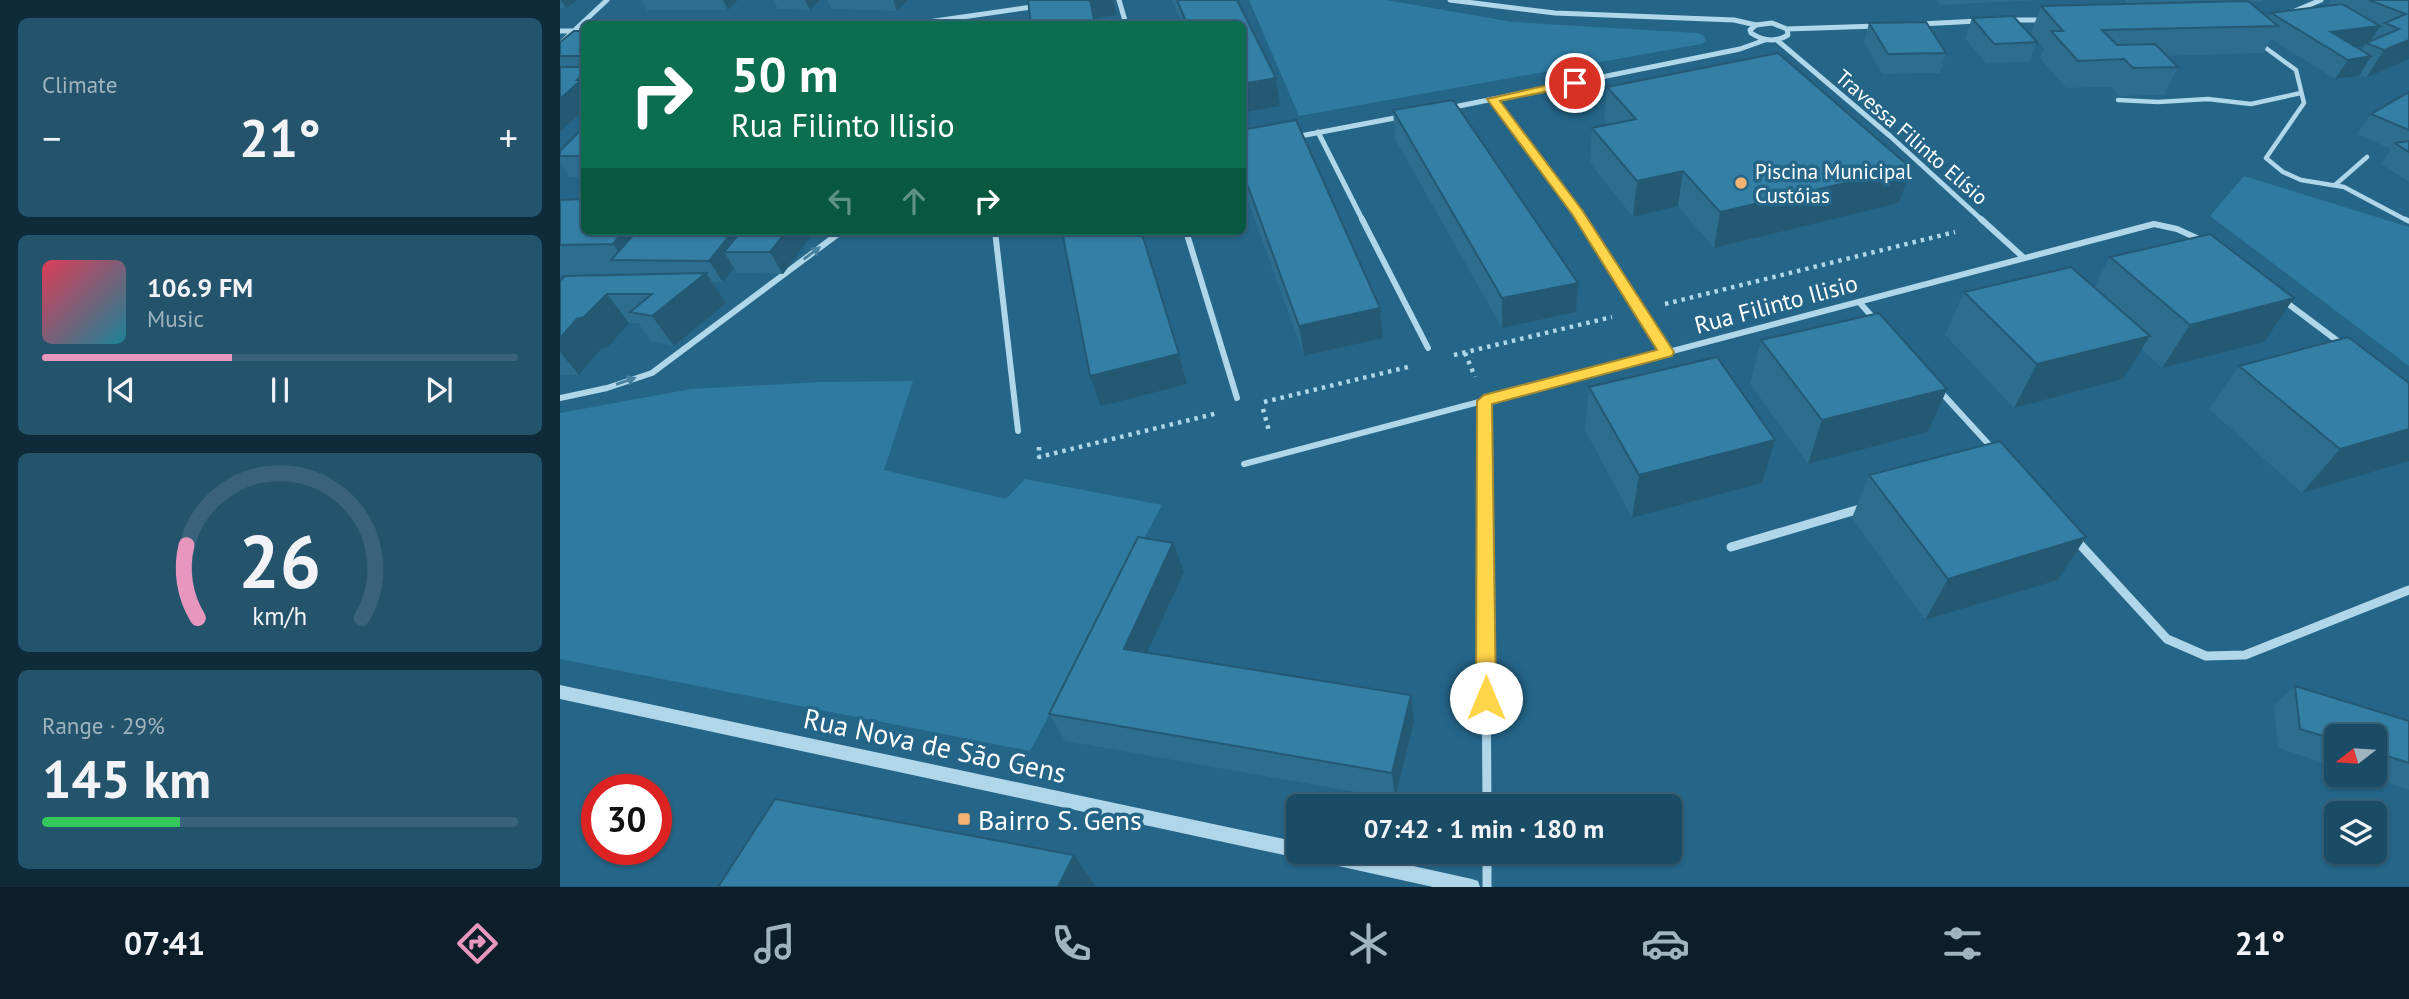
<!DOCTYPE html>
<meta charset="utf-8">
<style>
body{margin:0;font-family:"PT Sans",sans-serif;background:#24536c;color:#f1f3f6;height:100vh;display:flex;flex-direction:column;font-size:26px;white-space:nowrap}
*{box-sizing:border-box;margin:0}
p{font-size:23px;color:#a0b4bf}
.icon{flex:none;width:38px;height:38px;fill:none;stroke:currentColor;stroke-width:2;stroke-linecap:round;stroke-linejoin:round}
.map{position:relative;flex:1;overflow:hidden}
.details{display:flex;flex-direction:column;gap:18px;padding:18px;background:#0f2a38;width:560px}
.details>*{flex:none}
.hud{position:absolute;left:21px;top:21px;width:665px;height:214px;border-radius:10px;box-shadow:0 2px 5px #0004,0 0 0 2px #39637a;background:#0b6e4f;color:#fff;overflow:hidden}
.needle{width:46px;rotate:253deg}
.tools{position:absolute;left:1764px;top:724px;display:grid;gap:14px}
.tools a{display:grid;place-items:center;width:63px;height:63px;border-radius:10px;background:#1b4c66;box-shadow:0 2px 5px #0004,0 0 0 2px #39637a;font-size:35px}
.speed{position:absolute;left:21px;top:774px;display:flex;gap:14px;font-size:35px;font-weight:700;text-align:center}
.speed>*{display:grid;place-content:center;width:91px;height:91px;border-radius:50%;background:#1b4c66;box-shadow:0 2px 5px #0004,0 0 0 2px #39637a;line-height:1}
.speed .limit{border:10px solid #d22;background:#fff;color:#111}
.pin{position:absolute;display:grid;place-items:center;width:60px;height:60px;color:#fff;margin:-30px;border:4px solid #fff;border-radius:50%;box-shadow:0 2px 7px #0007}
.me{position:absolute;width:77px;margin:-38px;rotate:0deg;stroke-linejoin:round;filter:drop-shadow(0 0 5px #0008)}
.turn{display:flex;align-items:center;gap:24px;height:147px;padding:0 35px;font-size:32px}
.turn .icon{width:91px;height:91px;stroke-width:2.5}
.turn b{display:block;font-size:49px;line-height:60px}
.lanes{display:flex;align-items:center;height:66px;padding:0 35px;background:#0003;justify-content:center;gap:35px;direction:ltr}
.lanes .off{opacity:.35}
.big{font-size:52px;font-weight:700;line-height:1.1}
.details .card{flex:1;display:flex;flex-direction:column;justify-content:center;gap:10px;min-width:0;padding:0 24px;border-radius:10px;background:#24536c}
.details .dial{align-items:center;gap:0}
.dial svg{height:182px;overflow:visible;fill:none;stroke:#39637a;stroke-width:7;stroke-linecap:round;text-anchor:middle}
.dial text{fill:#f1f3f6;stroke:none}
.song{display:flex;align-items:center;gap:21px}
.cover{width:84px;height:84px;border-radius:10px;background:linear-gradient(135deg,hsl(350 70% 55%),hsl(190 70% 35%))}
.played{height:7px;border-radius:4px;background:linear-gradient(90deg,#e797bd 40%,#39637a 40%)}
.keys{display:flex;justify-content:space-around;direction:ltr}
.heat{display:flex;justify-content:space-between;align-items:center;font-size:38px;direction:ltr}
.charge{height:10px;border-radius:5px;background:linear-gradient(90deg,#34c759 29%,#39637a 0)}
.trip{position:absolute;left:726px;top:794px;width:396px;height:70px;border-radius:10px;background:#1b4c66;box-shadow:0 2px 5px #0004,0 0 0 2px #39637a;font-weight:700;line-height:70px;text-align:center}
.tab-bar{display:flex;height:112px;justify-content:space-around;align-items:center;background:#0b1e29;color:#a0b4bf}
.tab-bar .icon{width:49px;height:49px}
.tab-bar .current{color:#e797bd}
.tab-bar b{font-size:32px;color:#f1f3f6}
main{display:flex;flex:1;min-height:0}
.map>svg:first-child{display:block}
.green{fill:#2e7aa0}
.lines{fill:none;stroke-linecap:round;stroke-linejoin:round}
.path{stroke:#afd6e9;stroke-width:4.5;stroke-dasharray:3.5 5;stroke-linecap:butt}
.pedestrian-far1{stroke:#afd6e9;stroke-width:4.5}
.pedestrian{stroke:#afd6e9;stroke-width:5}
.minor-far2{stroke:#afd6e9;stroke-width:5}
.minor-far1{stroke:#afd6e9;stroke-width:6}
.minor{stroke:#afd6e9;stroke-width:9}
.tertiary{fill:#afd6e9;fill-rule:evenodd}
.wall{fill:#2d6d8e;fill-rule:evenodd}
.shaded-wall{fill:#245974}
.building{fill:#347fa5;stroke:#245974;stroke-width:2}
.oneway{fill:#4781a0}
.route{fill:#ffd54a;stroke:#a68a30;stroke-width:2}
.poi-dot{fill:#f4b373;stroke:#246588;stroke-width:2.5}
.labels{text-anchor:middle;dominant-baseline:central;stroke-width:7;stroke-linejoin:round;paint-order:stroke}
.far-street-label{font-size:21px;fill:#fff;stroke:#246588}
.far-poi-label{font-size:21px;fill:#fff;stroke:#246588;text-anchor:start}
.street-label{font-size:24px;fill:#fff;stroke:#246588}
.near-street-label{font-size:28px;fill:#fff;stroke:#246588}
.near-poi-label{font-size:28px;fill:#fff;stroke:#246588;text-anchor:start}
</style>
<main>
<section class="details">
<div class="card"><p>Climate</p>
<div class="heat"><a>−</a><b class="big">21°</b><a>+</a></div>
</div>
<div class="card">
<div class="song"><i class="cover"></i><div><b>106.9 FM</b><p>Music</p></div></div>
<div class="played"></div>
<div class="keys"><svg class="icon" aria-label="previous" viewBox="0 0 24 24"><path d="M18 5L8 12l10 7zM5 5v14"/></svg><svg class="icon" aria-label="pause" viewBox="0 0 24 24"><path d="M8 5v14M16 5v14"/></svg><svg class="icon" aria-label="next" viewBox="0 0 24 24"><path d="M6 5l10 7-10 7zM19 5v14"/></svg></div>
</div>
<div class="card dial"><svg viewBox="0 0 100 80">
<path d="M14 69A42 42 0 1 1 86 69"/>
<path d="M14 69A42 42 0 0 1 9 37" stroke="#e797bd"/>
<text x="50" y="56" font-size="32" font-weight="700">26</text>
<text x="50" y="72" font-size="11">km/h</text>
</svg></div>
<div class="card"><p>Range · 29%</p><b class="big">145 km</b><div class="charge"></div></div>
</section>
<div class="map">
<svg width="1849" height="887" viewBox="0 0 1849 887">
<rect width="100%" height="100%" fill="#246588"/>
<!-- green -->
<path class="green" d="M689 0H826L953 22 1138 33 1144 36 1146 41 1141 44 739 116Z
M1684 176 1849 227V366L1650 216Z
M353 381 324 470 446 499 465 479 602 505 470 751 0 659V413L131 389 261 382Z"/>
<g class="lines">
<!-- path -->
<path class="path" d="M1105 304 1395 232
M905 353 915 377
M894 355 1052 317
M704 402 848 367
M703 409 709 431
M479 447V457L658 413"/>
<!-- pedestrian-far1 -->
<path class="pedestrian-far1" d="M1699 43 1736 70 1744 103 1706 158 1723 172 1741 180 1784 187 1848 221
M1558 100 1598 102 1648 99 1691 104 1741 93
M1775 185 1807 157"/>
<!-- pedestrian -->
<path class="pedestrian" d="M1845 219 1849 221"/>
<!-- minor-far2 -->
<path class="minor-far2" d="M559 0 566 24
M890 0 995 13 1174 20 1196 25 1212 23 1227 29 1317 26
M1730 13 1761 0
M1447 20H1485
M354 24 478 6
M1360 24 1418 21
M1196 25 1190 30 1191 33C1203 41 1215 43 1228 35L1227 29
M0 31H24
M1218 41 1330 136 1423 221
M0 44 47 0
M933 99 1023 221
M889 108 1180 49 1205 40
M758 132 803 221
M735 137 840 117"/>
<!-- minor-far1 -->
<path class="minor-far1" d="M802 219 868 348
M1022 219 1106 352
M1421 219 1464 258
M435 231 458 431
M626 231 677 398
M1723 300 1783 345
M1299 302 1317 322
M1379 390 1433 449
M0 398 47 388 92 373 282 231
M924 401 925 509
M684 464 1594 224 1617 229 1643 241
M1299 509 1303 508"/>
<!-- minor -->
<path class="minor" d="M925 507 927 807
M1516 540 1607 639 1646 656 1685 655 1849 590
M1171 547 1303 508
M927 852V887"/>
<!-- tertiary -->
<path class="tertiary" d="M0 685 738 842V852H790L912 879 918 881 920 887H873L751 860 744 855 738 858 0 699Z"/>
</g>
<!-- wall -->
<path class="wall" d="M0 0H17L6 8H0Z
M81 0H178L168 10H87Z
M213 0H260L250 10 218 9Z
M267 0H348L337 11 271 9Z
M612 0H677L716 78 720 106 682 113V24H622Z
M1376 0H1483L1380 5Z
M1565 0H1703L1702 2H1689L1709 18 1711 13 1767 6 1771 0H1849V59L1806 78 1799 75V76L1775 79 1711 39 1703 53 1606 56 1618 67 1604 95 1559 96 1551 87 1506 88 1480 58 1484 49 1471 33 1481 6 1569 4ZM1804 46 1801 50 1796 47Z
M1412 18 1477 42 1469 62 1426 63 1405 38Z
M1309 23 1386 53 1380 73 1322 74 1304 42Z
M24 31V110L0 132V42Z
M1047 87 1339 203 1154 248 1118 206 1073 217 1030 163 1032 128 1048 125 1044 121Z
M1849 92V182L1821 164 1831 149 1797 134 1811 114Z
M833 110 1018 283 1016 312 942 328 835 139Z
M24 127V177H10L0 163V151Z
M682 130 820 308 823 338 744 356 682 184Z
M0 200 254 232 223 274 177 273 174 268 163 282H152L166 303 114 346 92 342 78 323H69L48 347 41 349 19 375H0V281L62 275 61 274 0 275Z
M1550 257 1704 342 1602 368 1581 349 1563 379 1454 408 1385 335 1404 292 1534 287Z
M1201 340 1387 389 1368 432 1248 464 1190 384Z
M1679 366 1849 383V461L1742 493 1649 409Z
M1029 387 1202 483 1072 518 1025 430Z
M1309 475 1526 537 1498 580 1365 620 1292 518Z
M624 572 587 653 854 722 835 799 505 741 489 714Z
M1735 686 1849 721V790L1804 775H1815V737H1776V767L1718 748 1714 705Z"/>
<!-- shaded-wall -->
<path class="shaded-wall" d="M1 0H17L6 8Z
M163 0H178L168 10Z
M245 0H260L250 10Z
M333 0H348L337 11Z
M530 0H553L556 15 536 18 537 24H535Z
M1820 26 1809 44 1806 43 1804 46 1772 50 1771 32Z
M1849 40V59L1806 78 1824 50Z
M1811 56 1799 76 1775 79 1788 60Z
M24 74V110L0 132V99L17 80Z
M716 78 720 106 682 113V84Z
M1351 168 1339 203 1154 248 1160 212Z
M1123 171 1118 206 1073 217 1077 181Z
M63 231H108L65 260 53 244Z
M173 231H202L164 252 174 268 163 282 149 261Z
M227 231 254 232 223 274 210 252Z
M146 273 166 303 114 346 92 316Z
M1018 283 1016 312 942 328V298Z
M47 294 69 323 48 347 41 349 19 375 0 352V338L17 319Z
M1734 298 1704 342 1602 368 1630 325Z
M820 308 823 338 744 356 739 326Z
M1590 336 1563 379 1454 408 1477 364Z
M619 354 627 384 541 406 530 376Z
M1387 389 1368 432 1248 464 1262 420Z
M1849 429V461L1742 493 1780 449Z
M1215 440 1202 483 1072 518 1079 475Z
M1526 537 1498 580 1365 620 1388 579Z
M613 543 624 572 576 677 564 649Z
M851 695 854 722 835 799 832 773Z
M514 855 536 887H498Z"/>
<!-- building -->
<path class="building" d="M468 0H530L535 24H471Z
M617 0H677L716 78 682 84V24H627Z
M1809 0H1849V40L1824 50 1806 43 1839 29 1825 23 1846 14Z
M1688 1 1718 26 1542 30 1557 45 1595 44 1618 67 1573 68 1564 59 1518 61 1491 31H1503L1481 6Z
M1782 4 1820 26 1771 32 1811 56 1788 60 1711 13Z
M1453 16 1477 42 1434 44 1412 18Z
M1366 22 1386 53 1328 54 1309 23Z
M14 31H24V56H0V42Z
M1218 53 1351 168 1160 212 1123 171 1077 181 1032 128 1076 119 1047 87Z
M0 67H24V74L17 80H21L0 99Z
M1849 92V130L1811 114Z
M893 100 1018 283 942 298 833 110Z
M736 120 820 308 739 326 682 170V130Z
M24 127V156H0V151Z
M1849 141V152L1835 143Z
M24 199V231H63L53 244 0 245V200Z
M77 231H173L149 261 51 260Z
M181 231H227L210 252H164Z
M502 231H581L619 354 530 376Z
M1650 234 1734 298 1630 325 1550 257Z
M1511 267 1590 336 1477 364 1404 292Z
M146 273 92 316 70 312 92 294H47L24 317 17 319 0 338V281L5 276Z
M1319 313 1387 389 1262 420 1201 340Z
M1788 337 1849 383V429L1780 449 1679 366Z
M1157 357 1215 440 1079 475 1029 387Z
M1440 441 1526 537 1388 579 1309 475Z
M578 537 613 543 564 649 851 695 832 773 489 714Z
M1735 686 1849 721V763L1815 752V737H1776V740L1740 729Z
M215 799 514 855 498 887H158Z"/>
<!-- one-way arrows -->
<defs><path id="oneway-solid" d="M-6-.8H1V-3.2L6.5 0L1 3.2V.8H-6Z" transform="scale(1.75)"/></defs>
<g class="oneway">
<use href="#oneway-solid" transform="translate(252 253) rotate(-37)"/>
<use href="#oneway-solid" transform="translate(66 381) rotate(-19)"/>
</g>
<!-- route -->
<path class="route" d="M1015 79 1021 83 1019 85 940 101 1022 210 1114 352 1112 356 932 404 936 698 933 705 926 707 919 705 916 698 917 401 924 395 1097 350 1012 214 927 99Z"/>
<!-- markers -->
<g class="poi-dot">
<circle cx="1181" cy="183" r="7"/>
<rect x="397" y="812" width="14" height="14" rx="3.5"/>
</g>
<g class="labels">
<!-- far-street labels -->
<g class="far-street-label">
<text transform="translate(1352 137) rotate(41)">Travessa Filinto Elísio</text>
</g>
<!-- far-poi labels -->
<g class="far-poi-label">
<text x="1195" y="171">Piscina Municipal<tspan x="1195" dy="24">Custóias</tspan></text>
</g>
<!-- street labels -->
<g class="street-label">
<text transform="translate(1216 304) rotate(-15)">Rua Filinto Ilisio</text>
</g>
<!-- near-street labels -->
<g class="near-street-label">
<text transform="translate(375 745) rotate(12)">Rua Nova de São Gens</text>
</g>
<!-- near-poi labels -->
<g class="near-poi-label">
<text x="418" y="819">Bairro S. Gens</text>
</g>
</g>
</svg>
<div class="tools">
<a><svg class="needle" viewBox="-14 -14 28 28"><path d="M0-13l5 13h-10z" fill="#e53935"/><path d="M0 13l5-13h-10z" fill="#a0b4bf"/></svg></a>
<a><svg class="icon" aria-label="layers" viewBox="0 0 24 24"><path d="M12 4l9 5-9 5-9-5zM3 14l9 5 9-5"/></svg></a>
</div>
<div class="speed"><div class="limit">30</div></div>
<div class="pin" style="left:1015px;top:83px;background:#d93025"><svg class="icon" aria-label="arrive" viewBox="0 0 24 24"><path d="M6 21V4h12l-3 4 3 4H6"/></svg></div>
<svg class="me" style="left:926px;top:698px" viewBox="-20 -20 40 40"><circle r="19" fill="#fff"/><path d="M0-13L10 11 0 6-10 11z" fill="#ffd54a"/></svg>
<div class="trip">07:42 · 1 min · 180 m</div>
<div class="hud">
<div class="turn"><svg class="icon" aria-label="right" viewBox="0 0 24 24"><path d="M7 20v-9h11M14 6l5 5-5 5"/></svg><div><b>50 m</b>Rua Filinto Ilisio</div></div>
<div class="lanes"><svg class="icon off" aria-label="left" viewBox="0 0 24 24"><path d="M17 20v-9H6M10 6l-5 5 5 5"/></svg><svg class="icon off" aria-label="ahead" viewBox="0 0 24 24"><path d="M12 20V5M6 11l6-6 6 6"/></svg><svg class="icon" aria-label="right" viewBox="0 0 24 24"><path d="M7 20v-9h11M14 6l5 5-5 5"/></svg></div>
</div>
</div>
</main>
<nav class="tab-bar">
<b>07:41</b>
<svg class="icon current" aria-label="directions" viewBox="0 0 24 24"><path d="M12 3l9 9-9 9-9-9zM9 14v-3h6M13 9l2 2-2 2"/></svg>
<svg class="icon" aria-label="music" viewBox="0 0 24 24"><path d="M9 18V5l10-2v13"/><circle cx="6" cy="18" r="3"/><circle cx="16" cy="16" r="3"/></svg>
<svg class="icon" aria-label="phone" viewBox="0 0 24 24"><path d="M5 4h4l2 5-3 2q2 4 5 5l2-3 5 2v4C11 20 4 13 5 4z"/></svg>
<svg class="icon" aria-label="climate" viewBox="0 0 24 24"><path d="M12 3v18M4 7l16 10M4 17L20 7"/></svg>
<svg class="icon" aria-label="car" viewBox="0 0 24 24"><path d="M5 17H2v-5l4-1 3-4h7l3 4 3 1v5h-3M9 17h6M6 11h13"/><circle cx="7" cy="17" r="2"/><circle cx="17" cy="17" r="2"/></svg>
<svg class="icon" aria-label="filters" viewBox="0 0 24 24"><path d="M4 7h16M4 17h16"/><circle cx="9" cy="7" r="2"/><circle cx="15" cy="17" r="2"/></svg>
<b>21°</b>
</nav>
